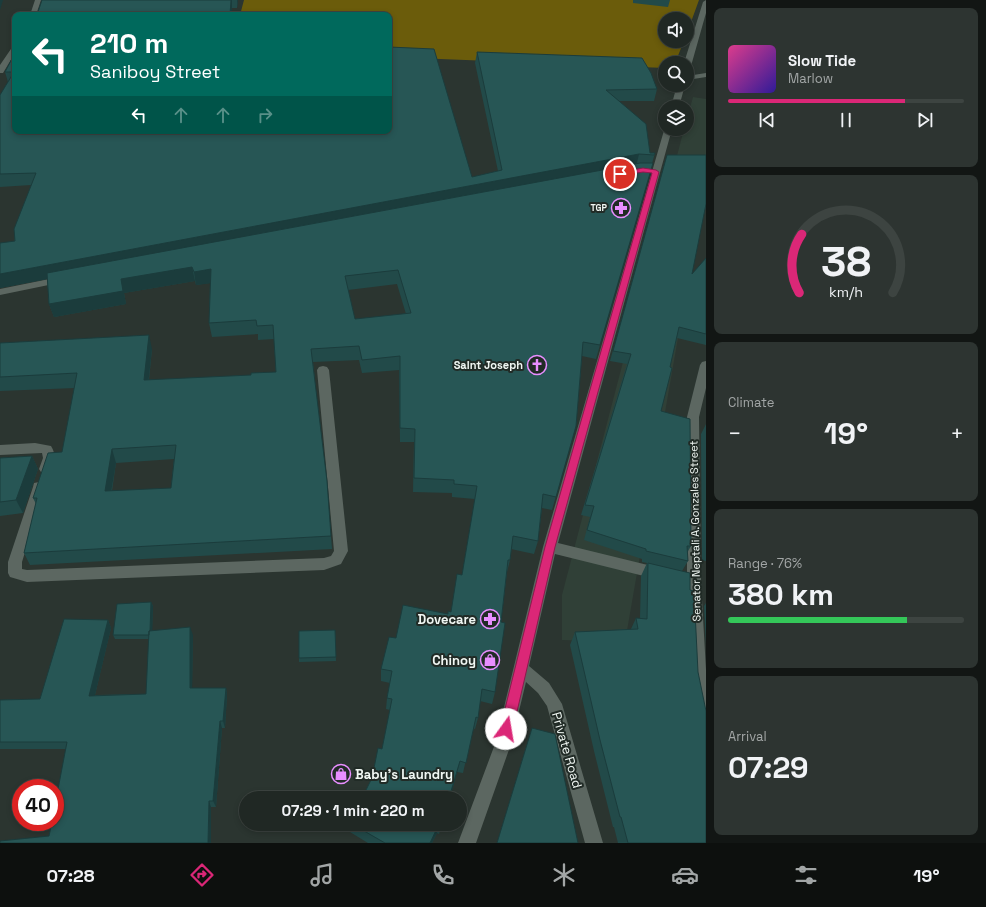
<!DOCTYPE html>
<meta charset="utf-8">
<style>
body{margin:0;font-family:"Space Grotesk",sans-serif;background:#2d3431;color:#f1f3f6;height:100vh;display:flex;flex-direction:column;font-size:15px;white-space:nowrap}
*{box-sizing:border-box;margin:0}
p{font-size:13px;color:#a2a6a6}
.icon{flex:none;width:22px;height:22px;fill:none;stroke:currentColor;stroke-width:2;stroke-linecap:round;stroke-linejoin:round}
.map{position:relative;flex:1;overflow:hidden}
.sheet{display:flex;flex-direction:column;gap:8px;padding:8px;background:#121614;width:280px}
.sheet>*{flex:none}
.hud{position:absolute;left:12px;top:12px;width:380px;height:122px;border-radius:8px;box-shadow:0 2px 6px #0003,0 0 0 1px #3d4441;background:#00695c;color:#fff;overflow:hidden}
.buttons{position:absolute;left:658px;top:12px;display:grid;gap:8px}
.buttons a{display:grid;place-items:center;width:36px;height:36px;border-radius:50%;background:#202824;box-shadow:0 2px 6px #0003,0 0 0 1px #3d4441;font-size:20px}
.speed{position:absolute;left:12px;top:779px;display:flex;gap:8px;font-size:20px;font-weight:700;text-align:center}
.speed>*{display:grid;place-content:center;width:52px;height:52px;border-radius:50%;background:#202824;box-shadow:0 2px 6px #0003,0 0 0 1px #3d4441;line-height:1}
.speed .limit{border:6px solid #d22;background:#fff;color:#111}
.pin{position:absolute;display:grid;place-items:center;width:34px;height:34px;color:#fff;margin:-17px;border:2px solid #fff;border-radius:50%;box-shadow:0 1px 4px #0007}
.me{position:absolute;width:44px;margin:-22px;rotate:13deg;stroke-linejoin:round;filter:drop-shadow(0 0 3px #0008)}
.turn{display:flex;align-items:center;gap:14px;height:84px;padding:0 12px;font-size:18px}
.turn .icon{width:52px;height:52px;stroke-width:2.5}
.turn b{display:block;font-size:28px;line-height:34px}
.lanes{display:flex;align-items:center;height:38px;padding:0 12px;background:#0003;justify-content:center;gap:20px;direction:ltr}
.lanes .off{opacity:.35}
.big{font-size:30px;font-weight:700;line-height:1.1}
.sheet .tile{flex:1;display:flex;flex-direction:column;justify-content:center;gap:6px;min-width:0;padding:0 14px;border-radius:8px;background:#2d3431}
.sheet .dial{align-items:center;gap:0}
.dial svg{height:104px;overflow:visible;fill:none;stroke:#3d4441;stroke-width:7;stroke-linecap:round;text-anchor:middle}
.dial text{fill:#f1f3f6;stroke:none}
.song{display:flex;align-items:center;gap:12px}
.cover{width:48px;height:48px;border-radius:6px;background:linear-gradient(135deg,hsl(330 70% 55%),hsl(250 70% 35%))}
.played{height:4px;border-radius:2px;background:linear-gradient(90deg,#db2777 75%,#3d4441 75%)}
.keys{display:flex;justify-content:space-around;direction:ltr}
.heat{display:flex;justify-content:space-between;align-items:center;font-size:22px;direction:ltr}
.charge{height:6px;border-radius:3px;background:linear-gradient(90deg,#34c759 76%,#3d4441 0)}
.trip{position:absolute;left:239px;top:791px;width:228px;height:40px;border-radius:20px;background:#202824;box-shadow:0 2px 6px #0003,0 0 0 1px #3d4441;font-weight:700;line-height:40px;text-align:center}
.tabs{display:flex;height:64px;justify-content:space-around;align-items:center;background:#0d100e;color:#a2a6a6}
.tabs .icon{width:28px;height:28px}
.tabs .selected{color:#db2777}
.tabs b{font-size:18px;color:#f1f3f6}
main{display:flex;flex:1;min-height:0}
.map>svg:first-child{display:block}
.built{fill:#304037}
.green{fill:#6b5c0b}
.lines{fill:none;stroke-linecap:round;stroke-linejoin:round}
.minor{fill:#5c6761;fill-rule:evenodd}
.wall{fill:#224a49;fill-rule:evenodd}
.shaded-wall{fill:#1b3c3c}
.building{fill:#275655;stroke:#1b3c3c;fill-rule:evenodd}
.route{fill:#db2777;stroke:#8e194d}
.labels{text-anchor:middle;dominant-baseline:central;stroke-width:4;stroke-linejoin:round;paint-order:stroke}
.far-poi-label{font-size:9px;font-weight:bold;fill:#f0f7f3;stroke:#212b26;text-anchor:end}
.poi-label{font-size:11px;font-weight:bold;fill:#f0f7f3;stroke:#212b26;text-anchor:end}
.street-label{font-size:11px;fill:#f0f7f3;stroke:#212b26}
.near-poi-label{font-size:13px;font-weight:bold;fill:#f0f7f3;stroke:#212b26;text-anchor:end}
.near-street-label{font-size:13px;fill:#f0f7f3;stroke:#212b26}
</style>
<main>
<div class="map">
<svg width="706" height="843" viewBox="0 0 706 843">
<rect width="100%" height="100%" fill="#2b3530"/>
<!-- built -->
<path class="built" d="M693 97 706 99V177L625 642 562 640V595L684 129H687V119Z"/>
<!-- green -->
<path class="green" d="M244 0H699L687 33V19H665V41H684L675 63H665V68L389 57V15H240Z"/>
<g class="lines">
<!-- minor -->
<path class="minor" d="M35 0H41L36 15H30Z
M706 0V13L691 66 687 68V63H684L703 2Z
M15 45V53L3 73H0V65L13 46Z
M706 73V77L687 80V76Z
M677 85H685L679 107H671Z
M665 127V129H672L558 543 660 568 665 570 667 574 665 578 660 580 555 554 529 666 549 683 562 704 603 843H585L547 706 538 693 526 682 511 744 476 843H458L495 744 543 547Z
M64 276 68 277 69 279 68 281 0 295V289Z
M706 361V388L699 417 701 582 706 670V730L700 728 698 722 691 684 687 582V417L700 365 702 362Z
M323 366 327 367 329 370 348 551 341 564 324 570 27 582 10 577 8 573V562L33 487 34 483 39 482 44 483 45 487 22 562V569L27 570 324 558 331 556 334 551 317 370 319 367Z
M35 443 51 446C57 455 54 463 49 472L45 474 41 472 39 469 43 458 42 453 0 455V445Z"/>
</g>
<!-- wall -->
<path class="wall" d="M42 0H238L237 8H232V15H37Z
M633 0H670L668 7 633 3Z
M477 52 657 89 654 101H619L650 153H655L596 359 582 356 576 426 552 510 542 508 538 541 534 554 511 549 510 560 507 572 501 622 495 692 492 704 480 701 478 718 475 729 473 728 463 773 457 772 450 798H362L372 778 382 749 390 710 386 709 387 698 390 683 381 681V669L396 638 451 612 462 575 475 499 452 497V493L413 492 414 442H400L399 370 362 373 359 360 313 362 331 536 332 549 30 565 24 553 36 504 33 498 62 452 75 388 0 391V343L152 349 149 380 251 375 276 372 274 339 258 340V334L212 337 209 323 210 283 196 285 195 281 124 293 126 304 54 317 49 304 47 279 0 288 31 185 0 187V95L8 82 5 72 15 53 472 177 498 171 475 63ZM397 284 406 314 355 319 348 290ZM174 459 171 488 112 491 116 463Z
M664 165 692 274 706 258V345L677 338 670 367 661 411 691 546 687 553 688 561 682 571 690 590 706 843H618L614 827H613L594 751 570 645 575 632 631 629 636 618H640L641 576 647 563 642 562V559L584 540 590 517 581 515 627 364 610 361Z
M706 424V561L702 560 701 434Z
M32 456 38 469 23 513 0 516V458Z
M151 602 153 606 152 631 193 635 192 688H226L227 695 225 728H222L216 807H211V843H0L49 836 66 749H0V700L40 699 108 620 111 628 95 695 146 694 149 639H115L113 635Z
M706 603V644L704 606Z
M335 630 336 661 299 662V658Z
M532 728 578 843H497Z
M350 824H442L439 834 437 833 432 843H368L350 832Z"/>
<!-- shaded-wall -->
<path class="shaded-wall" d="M0 0H3L0 10Z
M231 0H232V15H230Z
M237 0H238L237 8Z
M639 154 636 167 0 288V274Z
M192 267 195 281 124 293 126 304 54 317 49 304 121 279Z
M211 269 213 283 196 285 194 272Z
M149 335 152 349 147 394 144 380Z
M112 449 116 463 109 504 105 491Z
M32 456 38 469 23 513 16 500Z
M151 602 153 606 152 639 150 634Z
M108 620 111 628 93 703 89 696Z
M190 627 193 635 192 695 190 688Z
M226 688 227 695 225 728 223 721Z
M220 721 222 728 216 807 213 801Z
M460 761 450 798H449Z
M209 801 211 807V843H208Z
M439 824 437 833 432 843H430Z"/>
<!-- building -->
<path class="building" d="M42 0H231L230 15H37Z
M389 47 434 49 472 177 502 170 477 52 642 58 651 73 657 89 606 90 646 124 650 153H655L654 155 639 154 0 274V243L15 241 14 229 36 173 0 174V95L14 72H5L15 53V131H389Z
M667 155H706V204L692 274 706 258V334L679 327 670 367 672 368 661 411 690 419 691 546H687L688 561 646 551V549L587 530 594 506 585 505 631 354 613 351Z
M640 163H653L600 345 583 342 576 426 556 497 543 494 538 541 513 536 510 560H508L501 622 505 623 495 692 482 689 478 718 476 717 466 763 460 761 449 798H362L372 778 378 748 382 749 392 699 387 698 392 671 381 669 389 637 396 638 403 605 448 614V611L451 612 457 574 462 575 477 486 454 484V480L414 478 415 429 400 428V356L362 360 359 346 311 349 327 481 331 536 24 553 37 498H33L48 453 62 452 77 373 0 377V343L149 335 144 380 251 375V373L276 372 273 325 257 326 256 320 209 323 211 269 194 272 192 267 121 279 123 291 49 304 47 273ZM398 270 411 313 355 319 345 276ZM176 445 171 488 105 491 112 449Z
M32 456 16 500 0 502V458Z
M648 563 690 573V590L694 591 698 672 706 711V843H628L621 817H620L600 740 575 632 638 629 636 618 647 619Z
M151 602 150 631H149V635H113L117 604Z
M64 619 108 620 89 696 146 694 149 631 190 627V688H226L223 721H220L213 801H209L208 843H0V841L49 836 52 822H55V805L67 742H0V700L40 699Z
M335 630 336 657 299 658V631Z
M532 728 555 734 578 843H497Z
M352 824H439L430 843H385Z"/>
<!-- route -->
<path class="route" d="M643 168 656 170 659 172 555 547 513 729 511 733 506 735 502 733 500 729 545 547 652 173 643 172 620 176 617 174 620 172Z"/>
<!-- icons -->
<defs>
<symbol id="pharmacy-ring" viewBox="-11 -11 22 22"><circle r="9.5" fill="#212b26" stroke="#e88eff" stroke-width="1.5"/><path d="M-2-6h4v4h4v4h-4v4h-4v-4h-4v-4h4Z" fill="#e88eff"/></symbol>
<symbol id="church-ring" viewBox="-11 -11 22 22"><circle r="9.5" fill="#212b26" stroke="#e88eff" stroke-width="1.5"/><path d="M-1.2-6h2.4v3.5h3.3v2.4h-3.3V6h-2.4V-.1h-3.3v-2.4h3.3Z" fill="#e88eff"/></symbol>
<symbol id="shop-ring" viewBox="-11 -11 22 22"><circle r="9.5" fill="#212b26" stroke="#e88eff" stroke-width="1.5"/><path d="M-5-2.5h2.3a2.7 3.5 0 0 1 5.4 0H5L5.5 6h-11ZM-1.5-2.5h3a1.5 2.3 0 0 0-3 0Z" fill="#e88eff"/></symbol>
</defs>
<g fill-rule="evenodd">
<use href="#pharmacy-ring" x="610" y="197" width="22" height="22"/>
<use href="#church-ring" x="526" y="354" width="22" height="22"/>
<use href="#pharmacy-ring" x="479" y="608" width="22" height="22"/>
<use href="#shop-ring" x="479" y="649" width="22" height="22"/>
<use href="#shop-ring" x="330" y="763" width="22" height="22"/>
</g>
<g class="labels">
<!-- far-poi labels -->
<g class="far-poi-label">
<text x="607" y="208">TGP</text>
</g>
<!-- poi labels -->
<g class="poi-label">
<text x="523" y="365">Saint Joseph</text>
</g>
<!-- street labels -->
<g class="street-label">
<text transform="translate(695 531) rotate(-91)">Senator Neptali A. Gonzales Street</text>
</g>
<!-- near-poi labels -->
<g class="near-poi-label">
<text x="476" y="619">Dovecare</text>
<text x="476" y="660">Chinoy</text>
<text x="355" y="774" text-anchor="start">Baby's Laundry</text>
</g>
<!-- near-street labels -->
<g class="near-street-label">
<text transform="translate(567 750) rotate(74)">Private Road</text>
</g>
</g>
</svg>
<div class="buttons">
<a><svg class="icon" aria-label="sound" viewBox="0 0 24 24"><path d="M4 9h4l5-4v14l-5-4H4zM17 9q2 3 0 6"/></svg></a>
<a><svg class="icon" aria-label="search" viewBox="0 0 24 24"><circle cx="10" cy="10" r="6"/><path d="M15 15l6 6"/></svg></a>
<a><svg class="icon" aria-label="layers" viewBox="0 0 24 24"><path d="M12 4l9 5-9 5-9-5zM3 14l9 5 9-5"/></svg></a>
</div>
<div class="speed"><div class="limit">40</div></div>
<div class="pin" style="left:620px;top:174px;background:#d93025"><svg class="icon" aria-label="arrive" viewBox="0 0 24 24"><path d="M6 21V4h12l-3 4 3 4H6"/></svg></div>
<svg class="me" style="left:506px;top:729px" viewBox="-20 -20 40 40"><circle r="19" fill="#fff"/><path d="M0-13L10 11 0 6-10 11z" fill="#db2777"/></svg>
<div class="trip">07:29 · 1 min · 220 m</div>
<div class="hud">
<div class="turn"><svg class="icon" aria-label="left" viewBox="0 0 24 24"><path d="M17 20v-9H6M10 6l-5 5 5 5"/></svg><div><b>210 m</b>Saniboy Street</div></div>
<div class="lanes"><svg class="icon" aria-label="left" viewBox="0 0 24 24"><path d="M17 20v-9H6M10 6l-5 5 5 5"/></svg><svg class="icon off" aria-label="ahead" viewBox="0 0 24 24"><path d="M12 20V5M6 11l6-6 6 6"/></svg><svg class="icon off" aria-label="ahead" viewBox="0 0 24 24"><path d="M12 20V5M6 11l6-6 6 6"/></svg><svg class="icon off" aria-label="right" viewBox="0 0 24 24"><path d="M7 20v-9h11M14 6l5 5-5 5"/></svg></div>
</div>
</div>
<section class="sheet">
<div class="tile">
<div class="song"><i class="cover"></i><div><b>Slow Tide</b><p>Marlow</p></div></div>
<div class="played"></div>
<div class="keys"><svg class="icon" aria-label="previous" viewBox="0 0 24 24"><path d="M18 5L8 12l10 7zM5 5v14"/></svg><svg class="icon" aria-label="pause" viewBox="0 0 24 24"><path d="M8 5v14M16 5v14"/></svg><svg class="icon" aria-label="next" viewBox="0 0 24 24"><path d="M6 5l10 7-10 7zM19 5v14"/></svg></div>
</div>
<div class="tile dial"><svg viewBox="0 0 100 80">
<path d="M14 69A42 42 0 1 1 86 69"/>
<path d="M14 69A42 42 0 0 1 16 24" stroke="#db2777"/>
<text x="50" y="56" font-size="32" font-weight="700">38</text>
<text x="50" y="72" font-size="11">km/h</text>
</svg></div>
<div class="tile"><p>Climate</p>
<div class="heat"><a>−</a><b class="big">19°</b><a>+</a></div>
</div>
<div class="tile"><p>Range · 76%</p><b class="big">380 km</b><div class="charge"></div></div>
<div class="tile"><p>Arrival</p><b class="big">07:29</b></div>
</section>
</main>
<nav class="tabs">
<b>07:28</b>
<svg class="icon selected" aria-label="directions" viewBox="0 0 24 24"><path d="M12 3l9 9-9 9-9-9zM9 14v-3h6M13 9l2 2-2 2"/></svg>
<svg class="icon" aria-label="music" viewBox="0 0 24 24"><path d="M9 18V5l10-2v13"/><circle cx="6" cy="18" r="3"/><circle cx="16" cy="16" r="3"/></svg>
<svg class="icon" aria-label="phone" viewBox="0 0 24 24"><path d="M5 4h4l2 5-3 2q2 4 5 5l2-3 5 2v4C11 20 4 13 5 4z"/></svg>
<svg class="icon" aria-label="climate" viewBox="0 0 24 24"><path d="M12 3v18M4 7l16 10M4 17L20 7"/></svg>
<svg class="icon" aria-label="car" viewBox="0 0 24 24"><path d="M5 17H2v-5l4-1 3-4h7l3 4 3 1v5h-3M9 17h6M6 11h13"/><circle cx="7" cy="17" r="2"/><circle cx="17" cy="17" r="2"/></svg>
<svg class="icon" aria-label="filters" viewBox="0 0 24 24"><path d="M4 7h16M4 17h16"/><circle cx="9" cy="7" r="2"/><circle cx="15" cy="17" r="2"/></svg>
<b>19°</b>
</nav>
